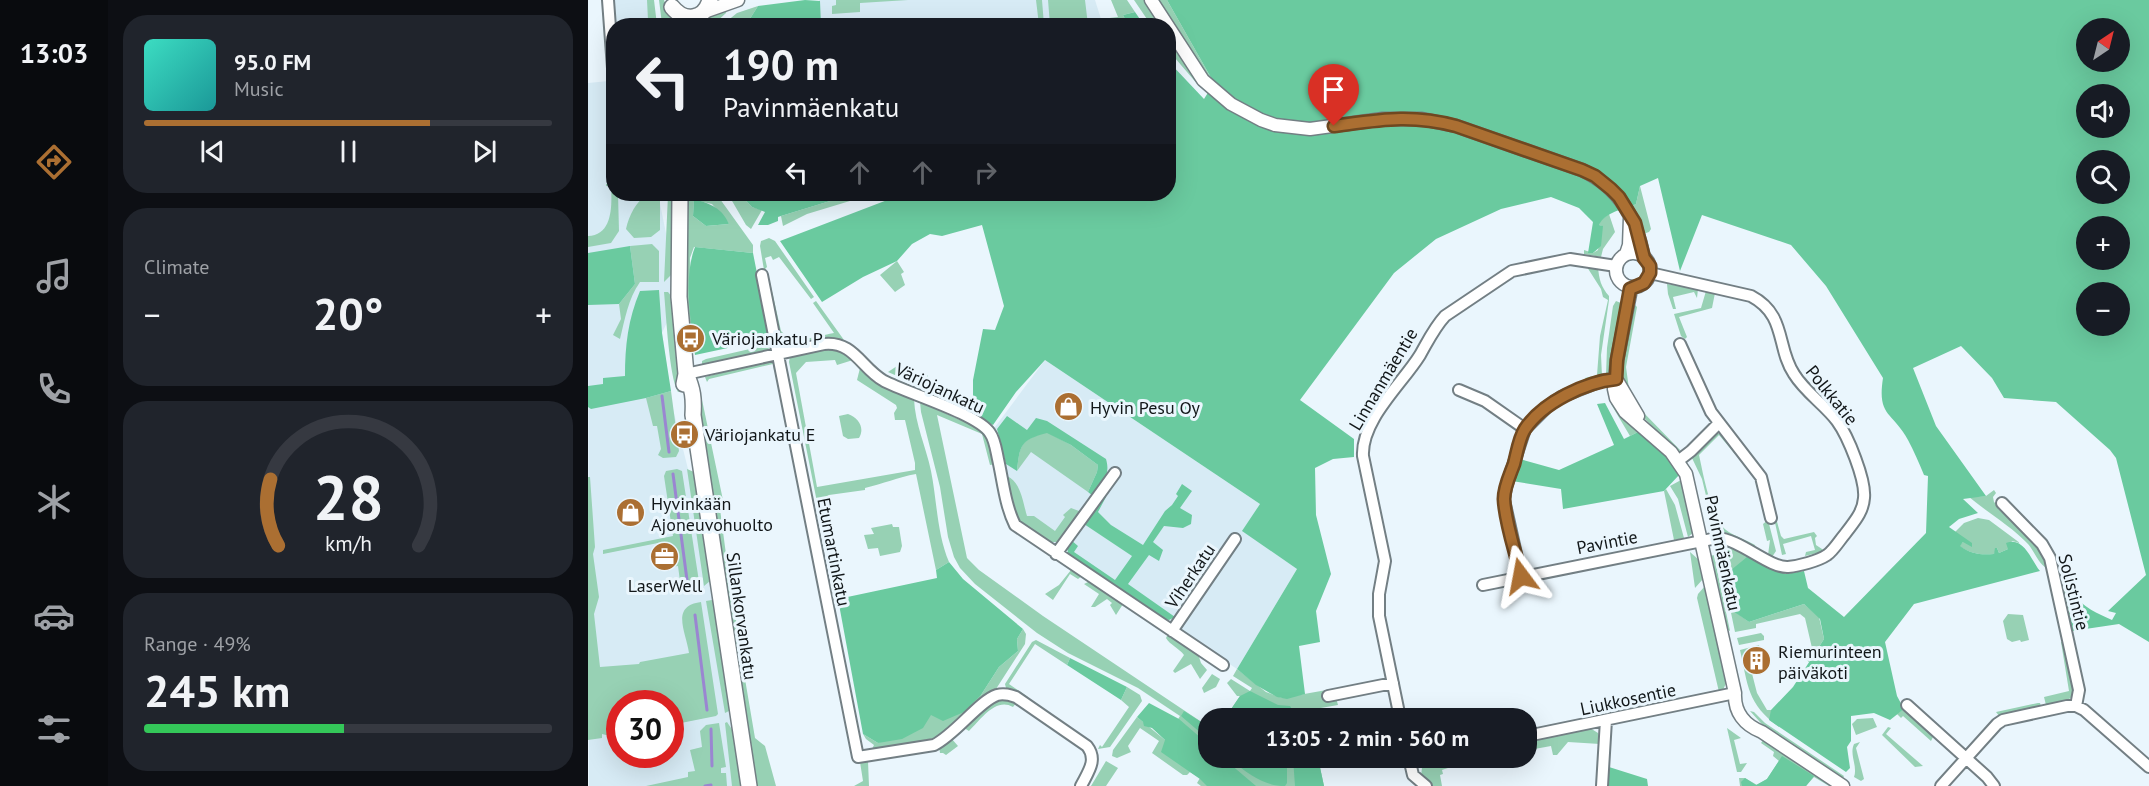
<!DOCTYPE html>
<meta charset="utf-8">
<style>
body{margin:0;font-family:"PT Sans",sans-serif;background:#20242c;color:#f1f3f6;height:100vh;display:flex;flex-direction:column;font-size:22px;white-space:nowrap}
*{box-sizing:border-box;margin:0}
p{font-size:20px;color:#9ea1a6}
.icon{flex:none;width:33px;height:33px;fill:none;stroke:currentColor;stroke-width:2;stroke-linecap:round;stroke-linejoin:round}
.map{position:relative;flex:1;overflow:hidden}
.details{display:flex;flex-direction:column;gap:15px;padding:15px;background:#0d0f14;width:480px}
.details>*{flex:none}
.top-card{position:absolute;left:18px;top:18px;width:570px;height:183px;border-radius:24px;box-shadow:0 6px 24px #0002;background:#171b24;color:#f1f3f6;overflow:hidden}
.needle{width:39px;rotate:35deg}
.buttons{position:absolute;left:1488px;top:18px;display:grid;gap:12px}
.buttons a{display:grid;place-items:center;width:54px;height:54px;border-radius:50%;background:#171b24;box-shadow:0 6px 24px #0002;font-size:30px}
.speed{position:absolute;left:18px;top:690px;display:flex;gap:12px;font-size:30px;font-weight:700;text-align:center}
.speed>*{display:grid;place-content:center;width:78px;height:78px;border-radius:50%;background:#171b24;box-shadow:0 6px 24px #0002;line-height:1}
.speed .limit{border:9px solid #d22;background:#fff;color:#111}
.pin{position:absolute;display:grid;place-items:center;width:51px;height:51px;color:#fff;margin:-62px -26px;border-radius:50% 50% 50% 0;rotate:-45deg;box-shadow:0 0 6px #0007}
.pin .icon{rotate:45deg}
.me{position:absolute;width:66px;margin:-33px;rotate:347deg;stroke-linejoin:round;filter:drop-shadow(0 0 4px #0008)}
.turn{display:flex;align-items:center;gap:21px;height:126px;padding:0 18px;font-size:27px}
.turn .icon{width:78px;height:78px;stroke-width:2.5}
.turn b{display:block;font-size:42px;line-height:51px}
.lanes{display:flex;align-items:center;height:57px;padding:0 18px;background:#0003;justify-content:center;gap:30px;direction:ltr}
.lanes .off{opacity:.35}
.big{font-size:45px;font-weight:600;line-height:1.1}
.details .tile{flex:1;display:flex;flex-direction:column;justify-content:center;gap:9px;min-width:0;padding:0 21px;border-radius:24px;background:#20242c}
.details .dial{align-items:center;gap:0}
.dial svg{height:156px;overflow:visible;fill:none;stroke:#363941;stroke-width:7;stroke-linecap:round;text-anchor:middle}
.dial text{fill:#f1f3f6;stroke:none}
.song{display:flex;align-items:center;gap:18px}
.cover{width:72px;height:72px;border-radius:9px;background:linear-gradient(135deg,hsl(170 70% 55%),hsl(180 70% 35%))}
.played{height:6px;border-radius:3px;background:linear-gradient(90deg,#ab6f32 70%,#363941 70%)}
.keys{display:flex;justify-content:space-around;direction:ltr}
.heat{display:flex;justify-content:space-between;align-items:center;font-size:33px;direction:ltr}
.charge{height:9px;border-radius:4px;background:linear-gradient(90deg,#34c759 49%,#363941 0)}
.trip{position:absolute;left:610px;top:708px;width:339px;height:60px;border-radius:24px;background:#171b24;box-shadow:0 6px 24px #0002;font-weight:600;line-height:60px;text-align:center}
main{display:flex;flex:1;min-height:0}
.tabs{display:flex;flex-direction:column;width:108px;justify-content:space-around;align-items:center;background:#090b0e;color:#9ea1a6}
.tabs .icon{width:42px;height:42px}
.tabs .selected{color:#ab6f32}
.tabs b{font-size:27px;color:#f1f3f6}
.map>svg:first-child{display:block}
.built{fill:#d7ebf5;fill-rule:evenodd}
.green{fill:#97d1b4;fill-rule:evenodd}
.forest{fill:#6aca9f;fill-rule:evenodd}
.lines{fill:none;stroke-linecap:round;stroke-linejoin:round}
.stream{stroke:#9a86d1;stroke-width:3}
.minor-casing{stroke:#737f84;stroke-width:14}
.tertiary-casing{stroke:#737f84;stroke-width:15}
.secondary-casing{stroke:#737f84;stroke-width:18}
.minor{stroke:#fff;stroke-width:10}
.tertiary{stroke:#fff;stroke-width:12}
.secondary{stroke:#fff;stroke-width:15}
.route-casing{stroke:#6f4820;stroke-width:15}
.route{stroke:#ab6f32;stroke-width:10}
.labels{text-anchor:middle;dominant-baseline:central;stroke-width:6;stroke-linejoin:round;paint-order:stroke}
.poi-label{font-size:18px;fill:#121719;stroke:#eaf6fd;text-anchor:start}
.street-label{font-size:18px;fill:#121719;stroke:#eaf6fd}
</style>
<main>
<nav class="tabs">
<b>13:03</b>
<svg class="icon selected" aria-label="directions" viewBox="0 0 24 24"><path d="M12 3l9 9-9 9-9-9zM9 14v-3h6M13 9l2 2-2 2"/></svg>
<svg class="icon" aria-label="music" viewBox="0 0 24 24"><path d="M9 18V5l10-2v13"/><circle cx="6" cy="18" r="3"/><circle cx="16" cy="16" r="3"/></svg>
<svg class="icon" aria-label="phone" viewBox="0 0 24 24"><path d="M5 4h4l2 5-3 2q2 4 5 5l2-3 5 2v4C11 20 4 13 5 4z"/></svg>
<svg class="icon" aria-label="climate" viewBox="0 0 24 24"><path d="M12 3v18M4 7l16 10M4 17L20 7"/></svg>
<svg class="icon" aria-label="car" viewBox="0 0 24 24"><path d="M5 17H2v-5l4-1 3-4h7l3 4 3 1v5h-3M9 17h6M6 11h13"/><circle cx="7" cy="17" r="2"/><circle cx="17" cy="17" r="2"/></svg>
<svg class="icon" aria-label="filters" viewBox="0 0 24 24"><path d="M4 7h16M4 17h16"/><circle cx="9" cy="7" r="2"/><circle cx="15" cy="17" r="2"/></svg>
</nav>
<section class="details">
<div class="tile">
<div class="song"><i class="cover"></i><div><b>95.0 FM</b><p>Music</p></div></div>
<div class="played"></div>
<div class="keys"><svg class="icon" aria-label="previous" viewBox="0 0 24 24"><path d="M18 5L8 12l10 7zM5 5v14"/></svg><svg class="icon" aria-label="pause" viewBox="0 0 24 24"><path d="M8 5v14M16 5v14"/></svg><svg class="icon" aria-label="next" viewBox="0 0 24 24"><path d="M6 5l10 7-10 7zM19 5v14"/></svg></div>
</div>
<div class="tile"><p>Climate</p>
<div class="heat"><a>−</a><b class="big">20°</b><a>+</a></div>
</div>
<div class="tile dial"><svg viewBox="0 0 100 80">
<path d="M14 69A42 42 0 1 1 86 69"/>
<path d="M14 69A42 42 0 0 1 10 35" stroke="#ab6f32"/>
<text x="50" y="56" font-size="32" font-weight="700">28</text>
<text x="50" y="72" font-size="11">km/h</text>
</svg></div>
<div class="tile"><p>Range · 49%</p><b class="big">245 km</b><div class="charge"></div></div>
</section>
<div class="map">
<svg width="1561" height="786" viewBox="0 0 1561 786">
<rect width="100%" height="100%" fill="#eaf6fd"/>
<!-- built -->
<path class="built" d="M20 0H64L67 25 26 26V194H70L91 297 74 333 85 409 131 593 162 786H1L0 83 21 81ZM32 704H82V754H32Z
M231 0H507L513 19 512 26 231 25Z
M457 360 672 504 655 531 709 569 649 669 433 524 429 517 407 427Z"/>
<!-- green -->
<path class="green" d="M59 0H66L69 25H38V23L60 20Z
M71 0H76L85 25 74 24Z
M248 0H320L272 3V12L244 14V6L248 5Z
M448 0H454L456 25H451Z
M460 0H497L500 25H462Z
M523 0H539L547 12 535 15 540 25H512L513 19 530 17Z
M546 0H556L575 25H563Z
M569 0H579L626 83 610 66Z
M170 6 158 25 133 26 149 13Z
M139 9 138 13 125 25 108 26 114 19Z
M580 34 613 85 611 86 581 51Z
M18 184H25L26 194H30L31 231 23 243 0 247V236C25 235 24 205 23 186H18Z
M1052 186 1063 229 1061 232 1055 234 1044 205 1048 204Z
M59 194H72V230L63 237 46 238 38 229C41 215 48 202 59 194Z
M100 194H120L132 199 165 245V253L106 247 102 258 104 328H100L97 294ZM106 200 124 204 141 224 118 226 105 216Z
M140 194H152L164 207 174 210 163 229 158 225Z
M265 194H285L219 214 195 226 193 216Z
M80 195H85L84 274 76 282Z
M1021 214 1027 232 1015 249 1013 257 996 254V250L1005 253 1010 250 1014 226 1011 225 1012 221Z
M181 238 187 241 226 297 223 299 191 257 185 260 183 256 177 258 179 267 176 270 172 246 173 241Z
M64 244 71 251V282H52C40 299 37 319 32 339L25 335 33 319 31 304 47 284 42 246Z
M309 261 316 272 313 274 317 285 307 292 292 275Z
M999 267H1010C1011 279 1013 287 1021 296V300L1013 355 1014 376 998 382 997 378 1009 375 1012 336 1020 300 1015 297 1013 289Z
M181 278 193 331C206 346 228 336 246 333L225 303 228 301 256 340 239 338 200 347 193 345 179 280Z
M1079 284 1110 289 1109 298 1106 292 1085 297 1088 309H1085L1080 294Z
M1118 291 1127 293 1124 308 1091 317 1099 337 1097 339 1093 336 1086 314 1113 308Z
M76 292H80L84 297 93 391 90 392C81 377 78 312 76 292Z
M1028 301 1033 303 1023 370 1018 375 1019 348 1025 306Z
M1047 305 1049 307 1038 367 1041 389C1040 388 1035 383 1035 382 1028 365 1041 322 1047 305Z
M184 344 179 351 114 366V361L118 359Z
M237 349 252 350 265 360 249 365 247 360 218 362 208 373 229 487 327 470V463L317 420H307L306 413 309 408 308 405 269 380 272 368 283 378 326 399C327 424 338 447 343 471 349 501 349 534 361 562L348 570 328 474C310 477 295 484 277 488V490L241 495 238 497 241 513 239 516H234L231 512 201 362 202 356Z
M180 361 185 362 188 369 186 370 185 364 121 379 119 382 117 377Z
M312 364 311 370 314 373 336 382 340 375V379L337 386H332L300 372Z
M343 381V385L375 399 372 408 339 391Z
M83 391 91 451 88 457 75 458 70 455 73 449 69 426H65L58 398Z
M109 395H113L136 505 132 509 141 577 150 617 148 619 153 677 157 679 167 738 177 746 188 786H168Z
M332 402 390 428 399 438 408 464 402 465 394 434 349 415 379 558 391 570 455 616 621 727V758H730L736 786H613L609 783 612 778 602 772 599 775H595L564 753 571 741 552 728 540 746 543 752 529 758 524 756 525 750 549 717 577 740 592 716 550 688 480 653 449 633 387 584 372 568 366 557 360 537 352 487 333 412Z
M1024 402 1052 431 1042 436 1023 404Z
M1051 408 1093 451 1088 450 1049 411Z
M260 414C271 418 277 428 271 438L260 439 255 436 251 416Z
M459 432 483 445 510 465 509 472 500 492 443 452 429 471C432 444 432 440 459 432Z
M1128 433 1135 435 1149 453 1147 454 1131 435 1111 455C1115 473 1123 519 1138 530 1146 536 1159 540 1167 545L1168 549 1137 534 1127 533 1114 479 1104 458Z
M89 469 94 471 112 588 96 591 93 589 90 566 83 567 79 545 71 546 70 543 15 554V550L85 536 76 476 78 471Z
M99 469 106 472 122 577V581L116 586Z
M419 476C433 482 435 503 439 516H446L467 531 477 517 475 515 483 508 491 511 492 514 478 534 470 542H461L433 524 429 517Z
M0 477H2L7 547 5 554 11 597 6 614 12 667 51 664 52 662 101 653C98 632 82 606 113 602L130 714 128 716 83 725 82 704H32L31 736 26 737 14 734V738L0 740Z
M1093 480 1106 532 1100 537 1090 499 1082 486Z
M1078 489 1087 505 1096 538 1086 540 1076 491Z
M1406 490 1408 493 1405 497 1406 502 1450 545 1454 551 1460 569C1450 564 1447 552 1440 544 1423 526 1400 513 1381 497L1398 496Z
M1186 518H1188L1193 536 1196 539 1226 532 1229 536 1227 538 1228 545 1237 551 1217 556 1218 552 1227 550 1223 536 1195 544 1198 554 1194 555Z
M1390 518 1401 520 1432 543 1424 541 1420 549 1411 553 1409 548 1406 554C1392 555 1383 554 1371 546L1375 542 1367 532 1376 523Z
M1180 520 1188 551 1184 557 1180 555 1182 540 1179 541 1175 524Z
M304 524 305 527H311L314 546 312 552 292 556 290 548 280 549 276 535 286 534 283 528Z
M1144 546 1196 572 1197 574 1137 575 1145 610 1161 622 1216 604 1231 617 1236 639 1221 662 1215 657 1223 652 1224 648 1217 618 1212 614 1168 624V628L1147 632 1131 555Z
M1102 552 1111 560 1115 579 1107 588Z
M1126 555 1142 631 1138 629 1122 556Z
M483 570 494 576 490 579 482 574 465 600 457 594 471 585Z
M1470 574 1485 594C1480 603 1485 611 1482 621Z
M502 581 535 604 528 615 522 605 524 603 519 599 507 607H503L511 594 496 584Z
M1117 586 1120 587 1139 681 1135 690 1131 692 1109 598 1110 594Z
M124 600 127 604 141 707V711L137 713 118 601Z
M1420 614 1435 615 1441 640 1433 642 1432 640 1424 642 1419 639 1415 621Z
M435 629 438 634 437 644 408 689 351 737 293 749H284L286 745 278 739 275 734 290 743 343 714 393 695 411 667 430 651 429 639Z
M1173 633 1176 636V640L1151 645 1149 638Z
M580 634 610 654 613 663 619 670 612 679 603 664 587 673 585 671 596 655C591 648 582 645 578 638Z
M448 640 482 658 479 665 447 644 421 684 440 697 439 700 418 688 417 684 444 642Z
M1473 642H1477L1486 692C1482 704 1469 702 1458 705L1456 697 1481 691Z
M1171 645 1173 651 1159 654 1169 693 1179 710H1183L1188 715 1191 727C1159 704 1160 685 1152 650Z
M649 669 678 692 694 698 744 689 745 698H748L750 705 727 709 724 718H637L652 696H649L639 683 643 679 662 691 664 688 645 676Z
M624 674 632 679 628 687 616 693 614 688Z
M539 687 552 695 554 701 522 747 510 749 512 745 514 747 541 707 533 700Z
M418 699 428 703 425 707C408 697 393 719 381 731L376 728 408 700Z
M1450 703H1452L1453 706 1412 717 1408 712Z
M1316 709 1346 735 1343 741 1315 716 1313 718 1309 714Z
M1162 711 1166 712 1177 723 1256 776 1254 780 1180 731Z
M1285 718 1289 727 1268 735 1264 724 1269 719Z
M139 722 145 731 153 786H144L137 723Z
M131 723 138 767 133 768V773H138L139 786H58L100 777V772L107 771 102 750 114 747 112 731 118 725Z
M1300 727 1303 728 1298 734 1335 766 1327 767 1294 735Z
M1002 728 1010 733 1012 744 980 742 969 755H965L963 746 941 750 939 741Z
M1139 728 1153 738 1146 740 1152 764 1159 763 1153 772H1149Z
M363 738 370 746 358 755 355 753H352L351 746Z
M1176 739 1248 786H1241L1226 777 1218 786H1152L1151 778H1157L1169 785 1179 779 1191 761 1185 756 1186 752 1173 743Z
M1272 742 1268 748 1276 779 1273 781 1266 777C1270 766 1261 755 1266 744Z
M860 758H867V760L859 762 860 768 854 770 855 774 852 775 854 786H842L833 777 834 767 844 761Z
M280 761 281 786H266L275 781 272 762Z
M518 761 530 768 518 786H503Z"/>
<!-- forest -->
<path class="forest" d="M217 0 232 1 233 25H158L170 6Z
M579 0H1561V642L1531 624 1484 631C1481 620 1480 604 1485 594 1496 608 1509 613 1524 620L1528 613 1520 611 1558 575 1528 458 1522 450 1468 402 1416 398 1404 378 1373 346 1325 368 1348 426 1398 496 1375 499 1390 513 1371 519 1361 527 1384 543V547L1375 542 1372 546C1383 554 1392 555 1406 554L1407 548H1409L1411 553 1420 549 1418 543C1436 536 1443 560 1452 571L1326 604 1297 642 1309 696 1316 709 1302 720 1286 713 1263 716V741L1259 747 1262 768 1258 772 1181 720 1183 710 1205 687 1236 639 1232 619 1216 604 1161 622 1145 611 1137 575 1159 557 1197 574 1216 571 1220 588 1256 617 1338 533 1340 476 1336 475C1331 463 1326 451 1320 440 1304 411 1289 417 1295 378L1238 286 1203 245 1114 215 1092 271 1070 178 1052 186 1048 204C1036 209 1017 212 1011 225L1015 226 1013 246 1005 253H1000L1005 222 991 208 963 197 913 209 848 239 806 273 712 400 766 439V457L745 459 727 468 728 515 743 574 728 611 732 642 711 646 717 694 699 699 689 697 668 685 649 669 709 569 654 531 672 504 457 360 428 392 405 425 381 412 385 400V380L395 329 407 330 416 306 394 225 354 236 342 234 324 244 309 261 275 277 234 302 192 241 315 194H580L581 62 616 99 626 83ZM1498 28H1532V62H1498ZM1498 94H1532V128H1498ZM1498 160H1532V194H1498ZM1498 226H1532V260H1498ZM1498 292H1532V326H1498Z
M547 12 556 25H540L535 15Z
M152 194H265L193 216 190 217V221L180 225H170L177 212 164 207Z
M106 199C123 204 134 208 141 224L118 226 105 216Z
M42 246 47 284 31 304 0 305V253Z
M107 247 165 253 182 339 107 355C103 323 95 277 107 247Z
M71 290 74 333 83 391 58 398 3 409 0 407V386L15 384V378L37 376C37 346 40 319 52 291Z
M1017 403 1036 439 1052 431 1072 448 1092 474 1076 491 975 509 973 489 924 481 932 459 971 470 1026 445 1009 404Z
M419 416 439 430 448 418 459 421 518 459C523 476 514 483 505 496L500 492 509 472 510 465 483 445 459 433C432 440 432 445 429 471L418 464 409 429Z
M594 484 604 491 592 508 604 515 603 524 595 528 576 526 565 542 575 550 571 561 561 555 540 584 587 617 581 620 576 619 485 559 480 554 479 545 483 540 490 546 486 552 527 580 544 556 496 524 512 498 518 497 510 512 523 525 555 545 577 511 584 505 590 496 588 494Z
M361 562 375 579 435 629 429 639 430 651 411 667 393 695 376 712 355 721 343 715 335 728 314 739 290 743 275 734 250 599 349 578 348 570Z
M482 658 539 687 533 700 479 665Z
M662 691 690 705 702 706 705 711 704 718H637L652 696Z
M561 703 591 719 621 745V758H635L668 786H619L612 779 573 752 577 740 564 728 556 726 555 722 549 717Z
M596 711 621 727V740L593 716Z
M1194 756 1226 776 1218 786H1154L1153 782 1157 778 1168 785 1179 779Z
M641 758H699V783L697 786C674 786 658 772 641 758Z
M705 758H730L736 786H707Z
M1021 767 1059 779 1060 786H1020Z"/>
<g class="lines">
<!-- stream -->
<path class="stream" d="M74 396 81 452
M85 474 99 580
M107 615 119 710
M123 729 124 766
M117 786 123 785"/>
<defs>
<path id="minor" d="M20 0 26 82
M174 275 270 757 346 745C368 734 391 701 409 695 416 693 422 695 428 697L499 746C510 760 500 772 493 786
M1092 344 1123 412 1173 477 1183 518
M98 374 236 344C266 341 273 368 296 381 319 393 390 414 402 433 407 440 408 450 410 459 415 481 417 505 427 525L635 665
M871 390 897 401 937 429
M1090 461 1103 451 1130 424
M1414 503 1454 544 1462 558 1491 690 1488 706
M468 554 527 473
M933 576 916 500 918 487 937 429 960 406 973 397 1016 380 1028 379
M895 585 1129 538C1152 539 1181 568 1200 567 1211 566 1230 561 1239 555 1246 550 1251 541 1257 534 1265 523 1275 513 1276 498 1278 480 1260 436 1249 421 1236 404 1217 392 1206 374 1188 347 1199 315 1163 296L1062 273
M584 631 647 539
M740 696 805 683
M1319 705 1399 777 1406 786
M812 718 791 616V594L797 561 775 456C773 420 814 384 832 355 840 341 846 328 857 316L915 277 924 271 982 259 1028 266
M939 736 1147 693
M821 758 825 775 838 786
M822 762 840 758
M1014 786 1018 720
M1353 786 1409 724 1415 720 1479 706H1488L1496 710 1561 767"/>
<path id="tertiary" d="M563 0 615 80 643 104 673 120 687 125 722 129 795 119H834L868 126 994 170C1032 188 1048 218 1056 258
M116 12 150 0
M1028 270a17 17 0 1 1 34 0a17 17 0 1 1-34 0Z
M1038 254 1041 245 1042 218
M1043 289 1029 360 1026 389 1028 398 1037 412 1083 452 1098 474 1147 693C1146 712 1156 725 1174 732L1255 786
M1030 382 1050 416"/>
<path id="secondary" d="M84 7C96 22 116 21 122 0
M92 194 91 297 98 374 96 384
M98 374C105 389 106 399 105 415L161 786"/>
</defs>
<!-- minor casing -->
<use href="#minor" class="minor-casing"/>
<!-- tertiary casing -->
<use href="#tertiary" class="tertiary-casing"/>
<!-- secondary casing -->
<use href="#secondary" class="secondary-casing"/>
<!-- minor -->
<use href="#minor" class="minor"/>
<!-- tertiary -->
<use href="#tertiary" class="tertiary"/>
<!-- secondary -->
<use href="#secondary" class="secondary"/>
</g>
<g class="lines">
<defs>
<path id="route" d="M746 126C792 120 822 114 868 126L994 170 1007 176 1023 189 1031 197 1047 223 1056 258 1062 266V273L1056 283 1042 289 1029 360 1028 379C998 382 955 402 937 429 931 438 929 453 926 464 922 475 916 487 916 499 917 523 928 553 933 576"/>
</defs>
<!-- route casing -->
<use href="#route" class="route-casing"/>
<!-- route -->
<use href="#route" class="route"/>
</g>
<!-- icons -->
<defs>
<symbol id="bus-disc" viewBox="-11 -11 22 22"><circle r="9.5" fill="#ab6f32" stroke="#eaf6fd"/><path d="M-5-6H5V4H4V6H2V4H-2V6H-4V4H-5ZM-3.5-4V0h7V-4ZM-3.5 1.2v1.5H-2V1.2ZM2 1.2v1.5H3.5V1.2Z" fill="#fff"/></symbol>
<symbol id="shop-disc" viewBox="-11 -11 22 22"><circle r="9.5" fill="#ab6f32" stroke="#eaf6fd"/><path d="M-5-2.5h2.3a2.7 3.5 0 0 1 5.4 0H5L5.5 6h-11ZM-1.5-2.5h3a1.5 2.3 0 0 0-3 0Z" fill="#fff"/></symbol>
<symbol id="office-disc" viewBox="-11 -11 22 22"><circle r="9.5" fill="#ab6f32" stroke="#eaf6fd"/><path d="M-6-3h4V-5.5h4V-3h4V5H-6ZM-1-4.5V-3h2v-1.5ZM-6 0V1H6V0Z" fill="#fff"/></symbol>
<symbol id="building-disc" viewBox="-11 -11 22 22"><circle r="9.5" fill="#ab6f32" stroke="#eaf6fd"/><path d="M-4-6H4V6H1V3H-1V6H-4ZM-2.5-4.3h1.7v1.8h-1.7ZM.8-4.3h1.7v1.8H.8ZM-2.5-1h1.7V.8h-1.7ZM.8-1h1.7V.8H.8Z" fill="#fff"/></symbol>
</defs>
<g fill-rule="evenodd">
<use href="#bus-disc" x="86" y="322" width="33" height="33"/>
<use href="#shop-disc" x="464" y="390" width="33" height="33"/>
<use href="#bus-disc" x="80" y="418" width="33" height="33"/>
<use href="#shop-disc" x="26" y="496" width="33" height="33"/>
<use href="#office-disc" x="60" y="540" width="33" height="33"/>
<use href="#building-disc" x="1152" y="644" width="33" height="33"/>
</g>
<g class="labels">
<!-- poi labels -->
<g class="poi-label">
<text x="124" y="338">Väriojankatu P</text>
<text x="502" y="407">Hyvin Pesu Oy</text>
<text x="117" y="434">Väriojankatu E</text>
<text x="63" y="503">Hyvinkään<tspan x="63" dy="21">Ajoneuvohuolto</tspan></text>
<text x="77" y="585" text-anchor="middle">LaserWell</text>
<text x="1190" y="651">Riemurinteen<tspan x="1190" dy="21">päiväkoti</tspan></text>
</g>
<!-- street labels -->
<g class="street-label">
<text transform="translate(795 379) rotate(-59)">Linnanmäentie</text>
<text transform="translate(352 388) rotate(25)">Väriojankatu</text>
<text transform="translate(1244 395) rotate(51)">Polkkatie</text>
<text transform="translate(1019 542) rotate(-11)">Pavintie</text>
<text transform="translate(246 552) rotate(79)">Etumartinkatu</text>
<text transform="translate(1135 553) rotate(78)">Pavinmäenkatu</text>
<text transform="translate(602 576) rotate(-56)">Viherkatu</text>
<text transform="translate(1486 592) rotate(76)">Solistintie</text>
<text transform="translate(154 616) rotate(82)">Sillankorvankatu</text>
<text transform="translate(1040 699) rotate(-12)">Liukkosentie</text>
</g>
</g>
</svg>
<div class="buttons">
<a><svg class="needle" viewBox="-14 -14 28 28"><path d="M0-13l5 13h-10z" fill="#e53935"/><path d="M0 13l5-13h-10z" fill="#9ea1a6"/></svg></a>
<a><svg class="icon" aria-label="sound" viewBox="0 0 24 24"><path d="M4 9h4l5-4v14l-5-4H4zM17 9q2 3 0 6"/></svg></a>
<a><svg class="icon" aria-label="search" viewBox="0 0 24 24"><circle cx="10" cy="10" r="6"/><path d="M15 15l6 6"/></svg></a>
<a>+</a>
<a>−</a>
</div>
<div class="speed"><div class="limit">30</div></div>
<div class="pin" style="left:746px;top:126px;background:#d93025"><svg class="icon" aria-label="arrive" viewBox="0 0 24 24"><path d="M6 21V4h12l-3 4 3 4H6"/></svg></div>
<svg class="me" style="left:933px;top:576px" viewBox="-20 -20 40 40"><path d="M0-17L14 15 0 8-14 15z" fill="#ab6f32" stroke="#fff" stroke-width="4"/></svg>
<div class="trip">13:05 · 2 min · 560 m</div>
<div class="top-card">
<div class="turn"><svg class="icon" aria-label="left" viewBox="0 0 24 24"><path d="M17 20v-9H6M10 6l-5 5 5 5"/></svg><div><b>190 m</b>Pavinmäenkatu</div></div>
<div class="lanes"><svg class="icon" aria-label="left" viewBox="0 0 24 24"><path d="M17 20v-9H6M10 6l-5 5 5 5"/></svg><svg class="icon off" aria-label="ahead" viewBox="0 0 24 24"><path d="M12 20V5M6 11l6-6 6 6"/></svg><svg class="icon off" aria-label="ahead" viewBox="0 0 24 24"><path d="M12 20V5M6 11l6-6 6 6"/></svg><svg class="icon off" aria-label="right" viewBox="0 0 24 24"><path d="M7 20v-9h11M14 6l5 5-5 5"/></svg></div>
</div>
</div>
</main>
